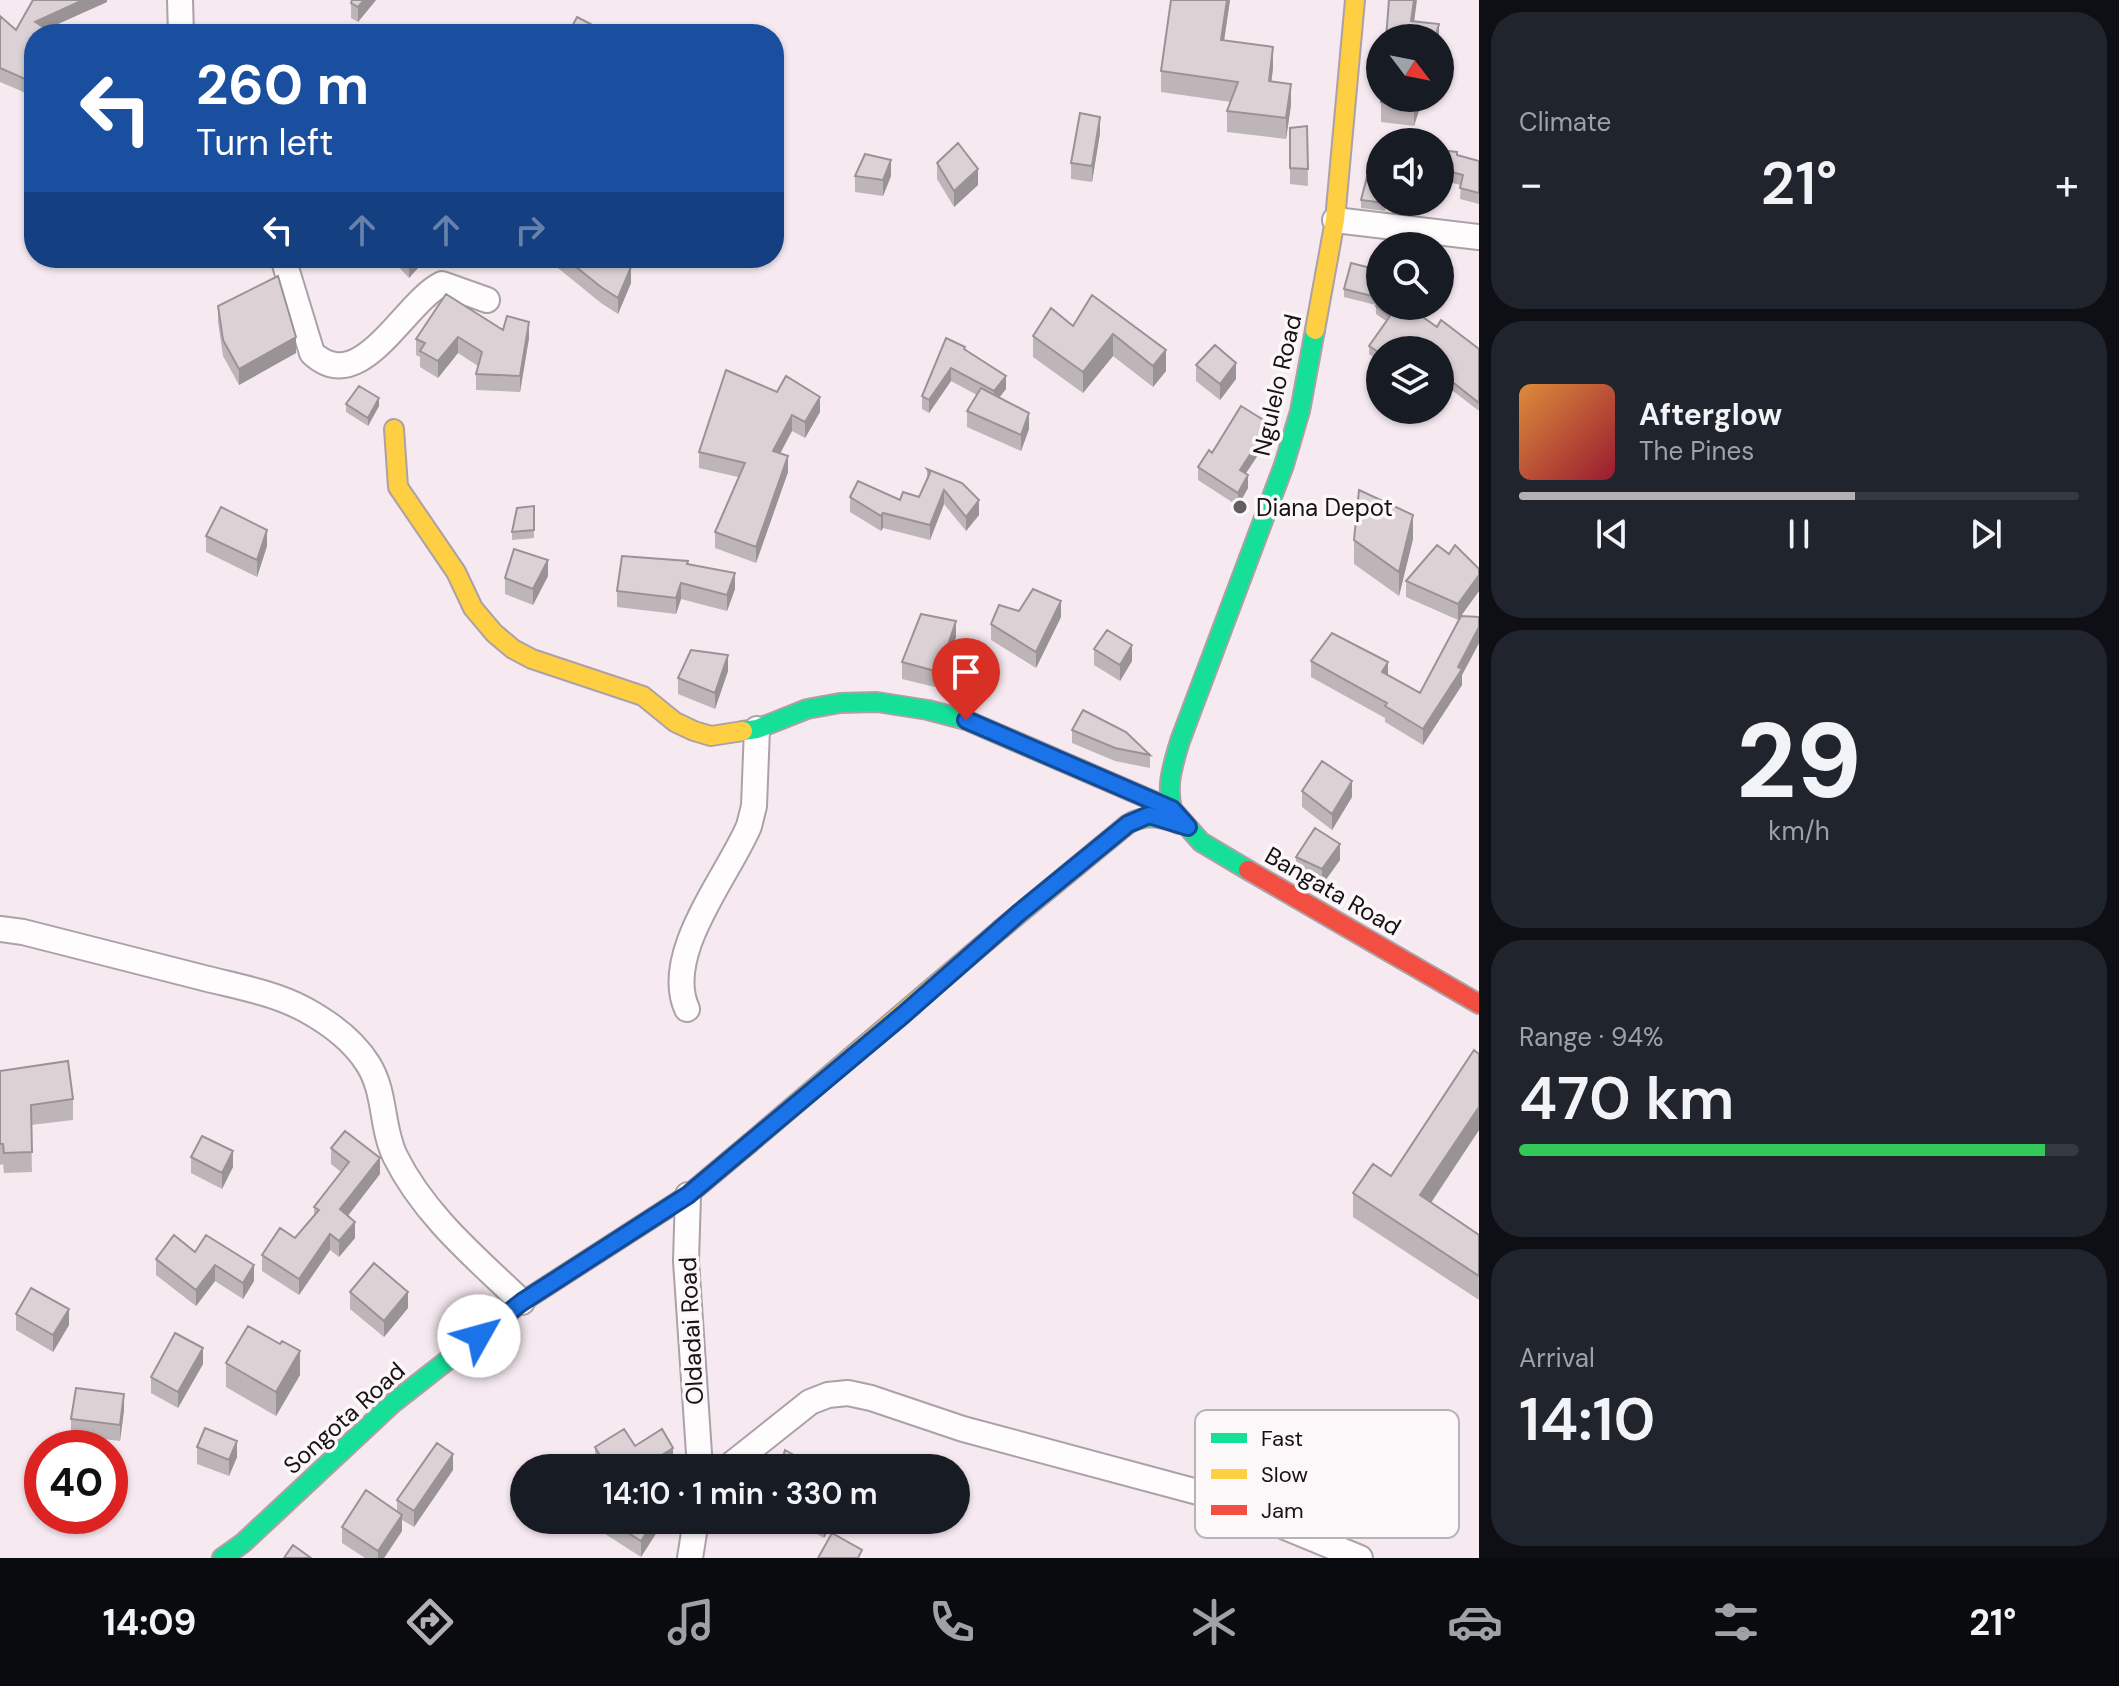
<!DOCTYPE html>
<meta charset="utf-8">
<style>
body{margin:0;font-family:"DM Sans",sans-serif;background:#20242c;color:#f1f3f6;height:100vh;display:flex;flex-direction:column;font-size:30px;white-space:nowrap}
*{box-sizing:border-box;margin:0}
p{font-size:26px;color:#9ea1a6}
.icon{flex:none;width:44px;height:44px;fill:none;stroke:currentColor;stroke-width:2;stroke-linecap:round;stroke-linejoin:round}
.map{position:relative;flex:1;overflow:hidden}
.sheet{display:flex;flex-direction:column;gap:12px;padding:12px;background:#0d0f14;width:640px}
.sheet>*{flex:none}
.guide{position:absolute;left:24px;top:24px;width:760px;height:244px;border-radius:32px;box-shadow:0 2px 6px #0004;background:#1a4fa0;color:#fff;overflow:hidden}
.needle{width:52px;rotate:122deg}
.controls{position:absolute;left:1366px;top:24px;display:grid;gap:16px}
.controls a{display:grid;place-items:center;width:88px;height:88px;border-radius:50%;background:#171b24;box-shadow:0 2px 6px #0004;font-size:40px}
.speed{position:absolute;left:24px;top:1430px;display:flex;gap:16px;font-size:40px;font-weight:700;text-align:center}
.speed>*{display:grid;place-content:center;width:104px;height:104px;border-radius:50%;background:#171b24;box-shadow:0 2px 6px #0004;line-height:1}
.speed .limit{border:12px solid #d22;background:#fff;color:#111}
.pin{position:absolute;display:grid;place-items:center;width:68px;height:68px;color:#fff;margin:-82px -34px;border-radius:50% 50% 50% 0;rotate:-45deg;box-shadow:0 0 8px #0007}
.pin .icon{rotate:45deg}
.me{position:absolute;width:88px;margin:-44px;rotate:52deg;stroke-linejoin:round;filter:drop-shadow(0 0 6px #0008)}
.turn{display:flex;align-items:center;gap:28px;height:168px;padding:0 40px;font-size:36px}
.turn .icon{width:104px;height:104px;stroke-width:2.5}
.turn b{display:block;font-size:56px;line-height:68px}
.lanes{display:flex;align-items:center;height:76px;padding:0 40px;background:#0003;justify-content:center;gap:40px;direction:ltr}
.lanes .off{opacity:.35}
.big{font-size:60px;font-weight:600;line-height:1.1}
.sheet .tile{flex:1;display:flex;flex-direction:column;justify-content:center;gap:12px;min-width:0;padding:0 28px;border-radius:32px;background:#20242c}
.sheet .dial{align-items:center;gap:0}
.dial b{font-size:104px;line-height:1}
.song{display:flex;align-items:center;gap:24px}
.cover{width:96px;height:96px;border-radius:12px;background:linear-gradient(135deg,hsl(30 70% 55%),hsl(350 70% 35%))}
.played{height:8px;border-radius:4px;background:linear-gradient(90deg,#b2b0b3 60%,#363941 60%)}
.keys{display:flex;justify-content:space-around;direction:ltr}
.heat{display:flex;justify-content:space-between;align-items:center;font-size:44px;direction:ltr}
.charge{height:12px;border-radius:6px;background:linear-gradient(90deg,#34c759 94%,#363941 0)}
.trip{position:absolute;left:510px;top:1454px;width:460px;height:80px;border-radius:40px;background:#171b24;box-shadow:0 2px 6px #0004;font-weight:600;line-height:80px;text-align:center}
.dock{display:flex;height:128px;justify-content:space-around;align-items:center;background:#090b0e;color:#9ea1a6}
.dock .icon{width:56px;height:56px}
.dock .selected{color:#b2b0b3}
.dock b{font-size:36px;color:#f1f3f6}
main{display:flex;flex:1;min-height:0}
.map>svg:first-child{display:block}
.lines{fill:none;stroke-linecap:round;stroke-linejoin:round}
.street-casing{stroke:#aba1a6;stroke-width:28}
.fast-casing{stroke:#aba1a6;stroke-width:22}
.slow-casing{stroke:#aba1a6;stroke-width:22}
.jam-casing{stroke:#aba1a6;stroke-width:22}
.street{stroke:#fefcfd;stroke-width:24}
.fast{stroke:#16e098;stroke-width:18}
.slow{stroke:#ffcf43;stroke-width:18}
.jam{stroke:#f24e42;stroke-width:18}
.wall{fill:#bdb5b8}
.shaded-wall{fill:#9a9396}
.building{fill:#dcd2d6;stroke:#9a9396;stroke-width:2}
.route-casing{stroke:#114b97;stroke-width:20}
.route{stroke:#1a73e8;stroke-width:14}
.poi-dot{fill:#665d62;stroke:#fcf8fa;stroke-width:3}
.labels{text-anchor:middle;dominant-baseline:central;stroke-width:7;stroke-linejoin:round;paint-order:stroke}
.street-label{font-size:24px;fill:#191115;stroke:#fcf8fa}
.poi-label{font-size:24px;fill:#191115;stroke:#fcf8fa;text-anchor:start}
.key{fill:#fcf8fa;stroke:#b8b3b5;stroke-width:2}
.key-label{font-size:22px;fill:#191115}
</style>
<main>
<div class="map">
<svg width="1479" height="1558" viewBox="0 0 1479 1558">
<rect width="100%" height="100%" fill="#f6eaf0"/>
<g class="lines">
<defs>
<path id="street" d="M180 0 181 34
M1335 220 1479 237
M283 258 312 353C361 399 404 302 442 284L487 300
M0 929 23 932C82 947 141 962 200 977 234 986 272 992 304 1009 328 1022 353 1040 368 1064 386 1092 381 1127 395 1156 424 1215 476 1258 522 1302
M687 1009C662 954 728 876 749 826L754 806 757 729
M688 1195 686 1261 700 1468
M727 1468 810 1402 828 1395 848 1393 871 1398 963 1429 1205 1494 1360 1558
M690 1558 696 1520"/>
<path id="fast" d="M743 731 757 729 807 709 840 703 877 702 928 710 966 720 1172 809 1201 842 1248 870
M1172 809C1166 784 1173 765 1180 741L1284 465 1300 411 1315 330
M1001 929 1128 824C1146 814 1160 817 1179 824
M222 1558 243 1543 393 1403 522 1302 688 1195 750 1143"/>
<path id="slow" d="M1315 330 1335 220 1355 0
M394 429 398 487 456 572 473 608 494 633 513 649 532 659 643 696 675 722 694 731 711 736 743 731
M750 1143 1001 929"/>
<path id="jam" d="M1248 870 1479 1004"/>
</defs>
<!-- street casing -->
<use href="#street" class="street-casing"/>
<!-- fast casing -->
<use href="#fast" class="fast-casing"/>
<!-- slow casing -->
<use href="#slow" class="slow-casing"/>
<!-- jam casing -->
<use href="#jam" class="jam-casing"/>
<!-- street -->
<use href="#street" class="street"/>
<!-- fast -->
<use href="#fast" class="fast"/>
<!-- slow -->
<use href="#slow" class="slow"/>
<!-- jam -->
<use href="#jam" class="jam"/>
</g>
<!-- wall -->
<path class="wall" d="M107 0V2L34 34V104H33V96L0 82V16L16 30Z
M352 0H376L358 22 351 18V3Z
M1230 0 1224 41 1273 68 1271 82 1291 105 1286 139 1227 132V111L1231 102 1161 92V71Z
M1381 98H1423L1414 126 1381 122Z
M1307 126 1308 186 1290 184V128Z
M1100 133 1092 182 1071 179V163Z
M1440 150 1479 161V204L1460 199 1461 185 1440 180Z
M937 163 978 185 954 207 937 179Z
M855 176H891L883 196 855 192Z
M1361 200 1380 202H1387L1385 211 1361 208Z
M1380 253V306L1437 327 1479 349V411L1440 381V350H1380V362L1369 354V346L1386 321 1376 314V305L1344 297V289L1371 268Z
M394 258H426V259L409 278 394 262Z
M553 258H617L631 283 618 314 601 303 553 264Z
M1092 295 1166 371 1153 387 1113 356 1083 393 1033 357V336L1073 326Z
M218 306 296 353 239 385 223 356 218 322Z
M503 330 529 338 520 392 476 390V374L478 366 458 353 438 378 420 367V357L416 355V339Z
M965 350 1006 389 999 398 1029 429 1021 451 967 427V411L977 395 951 381 929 413 922 409V396Z
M1196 365 1236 379 1220 400 1196 381Z
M726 370 820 412 805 438 792 431 780 453 788 472 756 563 715 548V532L738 477 699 468V452Z
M346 404 379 406 368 426 346 412Z
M1270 437 1246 473 1248 488 1238 506 1198 480V467L1212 453Z
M927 469 979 515 966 531 944 504 930 540 883 528 881 531 850 512V497L900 500 919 497 927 479Z
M534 506V538L512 540V532Z
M206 536 267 546 257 577 206 552Z
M1413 539 1399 596 1354 564V540Z
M688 564 735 589 727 611 681 599 676 614 617 607V591Z
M548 576 533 605 505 594V578Z
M1406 581 1479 591 1461 616 1479 617V643L1462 675V685L1423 745 1385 722V718L1311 677V661L1388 675 1420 693 1461 616 1458 620 1406 597Z
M1019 611 1061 617 1036 668 991 640V624Z
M956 637 939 688 902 679V662Z
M1094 649 1132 661 1120 681 1094 665Z
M728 671 715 709 678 694V678Z
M1072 730 1150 755V768L1115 761 1072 743Z
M1302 791 1352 797 1332 830 1302 807Z
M1296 857 1340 860 1322 885 1296 873Z
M1479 1054V1130L1431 1203 1479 1235V1300L1353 1217V1193L1391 1176Z
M0 1071 73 1099V1120L31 1125 32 1172 4 1173 3 1164 0 1165Z
M331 1148 380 1174 347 1216 355 1238 339 1257 330 1250 299 1295 262 1271V1255L295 1238 314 1215V1207L341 1172 331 1164Z
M191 1157 233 1167 222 1189 191 1173Z
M195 1252 254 1281 243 1299 215 1281 196 1306 156 1275V1259Z
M350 1292 408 1308 384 1337 350 1309Z
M16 1314 69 1325 53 1352 16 1330Z
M280 1344 300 1375 276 1416 226 1387V1363Z
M203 1364 178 1408 151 1393V1377Z
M124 1410 120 1441 71 1435V1419Z
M635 1446 673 1464 666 1468H597L595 1463V1447Z
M197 1447 237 1457 229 1476 197 1464Z
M42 1469V1510L32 1505V1489Z
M453 1470 414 1527 402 1520V1531L384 1558H365L342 1543V1527L397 1512V1500Z
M54 1516H76L71 1525Z
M599 1520H664V1521L641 1557 599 1530Z
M807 1520H835L824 1538 810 1530V1522Z"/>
<!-- shaded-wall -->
<path class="shaded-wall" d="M83 0H107V2L36 34 35 22Z
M364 0H376L358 22V7Z
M1227 0H1230L1221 61V40Z
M1414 0H1417L1412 38 1411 21Z
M1439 24V38H1435Z
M1273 47V68L1269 102V81Z
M1291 84V105L1286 139V118Z
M1417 98H1423L1414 126V106Z
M1100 117V133L1092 182V166Z
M891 160V176L883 196V180Z
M978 169V185L954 207V191Z
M412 258 426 259 409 278V262Z
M631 267V283L618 314V298Z
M529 322V338L520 392V376Z
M1113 334V356L1083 393V372Z
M296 337V353L239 385V369Z
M458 337V353L438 378V361Z
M1166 350V371L1153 387V366Z
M1236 363V379L1220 400V384Z
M951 368V381L929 413V400Z
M1006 376V389L994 404V391Z
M820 397V412L805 438V422Z
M379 398V406L368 426V418Z
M1029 413V429L1021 451V435Z
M792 415V431L773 467V451Z
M1270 424V437L1240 482V470Z
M788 456V472L756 563V547Z
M1248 475V488L1238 506V493Z
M944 490V504L930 540V525Z
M979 500V515L966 531V517Z
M883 513V528L881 531V516Z
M1413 515V539L1399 596V572Z
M267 530V546L257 577V560Z
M548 560V576L533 605V589Z
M735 573V589L727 611V595Z
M1479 575V591L1458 620V604Z
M681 583V599L676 614V598Z
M1061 601V617L1036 668V652Z
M956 621V637L939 688V672Z
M1479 627V643L1462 675V685L1423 745V729Z
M1132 645V661L1120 681V665Z
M728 655V671L715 709V693Z
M1388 662V678L1382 672Z
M1352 781V797L1332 830V814Z
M1340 844V860L1322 885V869Z
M1479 1107V1130L1420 1219V1195Z
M233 1151V1167L222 1189V1173Z
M380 1158V1174L340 1226V1209Z
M355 1222V1238L339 1257V1241Z
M330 1234V1250L299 1295V1279Z
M215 1265V1281L196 1306V1290Z
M254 1265V1281L243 1299V1283Z
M408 1292V1308L384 1337V1321Z
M69 1309V1325L53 1352V1335Z
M203 1348V1364L178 1408V1392Z
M300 1351V1375L276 1416V1392Z
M124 1394V1410L120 1441V1425Z
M237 1441V1457L229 1476V1460Z
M673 1448V1464L666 1468H641Z
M453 1454V1470L414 1527V1511Z
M402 1515V1531L384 1558H378V1551Z
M655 1520H664V1521L641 1557V1541Z
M825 1520H835L824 1538V1522Z"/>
<!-- building -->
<path class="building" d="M33 0H83L35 22 54 34H34V83L0 68V16L16 30Z
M352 0H364L358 7 351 3Z
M1171 0H1227L1221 40 1273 47 1269 81 1291 84 1286 118 1227 111 1238 82 1161 71Z
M1389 0H1414L1411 21 1439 24 1435 38H1386Z
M577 17 606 32 605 34H568Z
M1381 98H1417L1414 106 1381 102Z
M1080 113 1100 117 1092 166 1071 163Z
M1307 126 1308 169 1290 168V128Z
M958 143 978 169 954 191 937 163Z
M1440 150 1457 152V155L1479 161V193L1460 188 1463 175 1440 169Z
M865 154 891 160 883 180 855 176Z
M1372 158 1380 160V202L1385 203 1361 200Z
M1380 253V298L1344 289 1351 263 1371 268Z
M565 258H617L631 267 618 298 601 287Z
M278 276 296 337 239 369 223 340 218 306Z
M446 294 503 330 507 316 529 322 520 376 476 374 482 352 458 337 438 361 420 351 425 343 416 339Z
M1092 295 1166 350 1153 366 1113 334 1083 372 1033 336 1051 308 1073 326Z
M1380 300V306H1407L1437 327 1441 320 1479 349V403L1440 372V350H1380V353L1369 346 1390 316 1376 306Z
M946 338 965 347 964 349 1006 376 994 391 951 368 929 400 922 396Z
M1215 345 1236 363 1220 384 1196 365Z
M726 370 777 392 786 376 820 397 805 422 792 415 773 451 788 456 756 547 715 532 745 463 699 452Z
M359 386 379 398 368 418 346 404Z
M981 388 1029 413 1021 435 967 411Z
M1241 406 1270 424 1240 470 1248 475 1238 493 1198 467 1209 450 1212 453Z
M927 469 962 483 979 500 966 517 944 490 930 525 883 513 881 516 850 497 858 481 900 500 903 492 919 497 930 473Z
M1359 490 1413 515 1399 572 1354 540Z
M534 506V530L512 532 517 508Z
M221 507 267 530 257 560 206 536Z
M1437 545 1449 554 1455 545 1479 569V575L1458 604 1406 581Z
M514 549 548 560 533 589 505 578Z
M622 556 688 561 687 564 735 573 727 595 681 583 676 598 617 591Z
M1033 589 1061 601 1036 652 991 624 999 605 1019 611Z
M921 614 956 621 939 672 902 662Z
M1461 616 1479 617V627L1458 667 1462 669 1423 729 1385 706 1387 703 1311 661 1332 633 1388 662 1382 672 1420 693Z
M1107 630 1132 645 1120 665 1094 649Z
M691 650 728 655 715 693 678 678Z
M1083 710 1126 732 1150 755 1115 748 1072 730Z
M1322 761 1352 781 1332 814 1302 791Z
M1315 828 1340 844 1322 869 1296 857Z
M1474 1050 1479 1054V1107L1420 1195 1479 1235V1276L1353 1193 1373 1164 1391 1176Z
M68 1061 73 1099 31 1105 32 1152 4 1153 3 1144H0V1071Z
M345 1131 380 1158 340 1209 355 1222 339 1241 330 1234 299 1279 262 1255 280 1228 295 1238 319 1210 314 1207 349 1162 331 1148Z
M202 1136 233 1151 222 1173 191 1157Z
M174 1235 195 1252 206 1235 254 1265 243 1283 215 1265 196 1290 156 1259Z
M374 1263 408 1292 384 1321 350 1292Z
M31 1288 69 1309 53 1335 16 1314Z
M248 1326 280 1344 282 1341 300 1351 276 1392 226 1363Z
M175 1333 203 1348 178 1392 151 1377Z
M76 1388 124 1394 120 1425 71 1419Z
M205 1428 237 1441 229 1460 197 1447Z
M624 1429 635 1446 662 1429 673 1448 641 1468H607L595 1447Z
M437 1443 453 1454 414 1511 397 1500Z
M785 1450 817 1468H780Z
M838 1464 846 1468H835Z
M42 1469V1494L32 1489Z
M366 1490 402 1515 378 1551 342 1527Z
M608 1520H655L641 1541Z
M832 1533 862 1550 858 1558H818Z
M293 1545 311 1558H284Z"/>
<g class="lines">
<defs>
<path id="route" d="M479 1336 522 1302 688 1195 903 1015 1019 913 1128 824 1149 815 1188 827 1172 809 966 720"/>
</defs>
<!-- route casing -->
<use href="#route" class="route-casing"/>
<!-- route -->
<use href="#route" class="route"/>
</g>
<!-- markers -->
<circle class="poi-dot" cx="1240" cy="507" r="8"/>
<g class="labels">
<!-- street labels -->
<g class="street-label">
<text transform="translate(1277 385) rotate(-77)">Ngulelo Road</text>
<text transform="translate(1333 891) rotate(30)">Bangata Road</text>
<text transform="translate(691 1331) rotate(-93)">Oldadai Road</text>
<text transform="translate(344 1418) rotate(-42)">Songota Road</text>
</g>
<!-- poi labels -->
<g class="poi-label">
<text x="1256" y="507">Diana Depot</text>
</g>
</g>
<!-- legend -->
<rect x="1195" y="1410" width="264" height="128" rx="12" class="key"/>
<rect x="1211" y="1433" width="36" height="10" fill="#16e098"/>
<rect x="1211" y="1469" width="36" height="10" fill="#ffcf43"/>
<rect x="1211" y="1505" width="36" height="10" fill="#f24e42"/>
<g class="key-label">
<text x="1261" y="1446">Fast</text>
<text x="1261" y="1482">Slow</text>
<text x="1261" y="1518">Jam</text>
</g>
</svg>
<div class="controls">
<a><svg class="needle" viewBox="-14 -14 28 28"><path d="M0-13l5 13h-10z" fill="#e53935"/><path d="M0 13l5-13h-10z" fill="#9ea1a6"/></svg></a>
<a><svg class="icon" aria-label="sound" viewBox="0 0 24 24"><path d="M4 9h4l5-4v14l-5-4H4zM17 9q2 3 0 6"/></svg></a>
<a><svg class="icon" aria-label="search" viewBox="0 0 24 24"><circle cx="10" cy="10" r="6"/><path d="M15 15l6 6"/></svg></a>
<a><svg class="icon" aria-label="layers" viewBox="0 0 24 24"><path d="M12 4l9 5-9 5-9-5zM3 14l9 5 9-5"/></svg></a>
</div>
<div class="speed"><div class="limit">40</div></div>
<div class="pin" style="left:966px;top:720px;background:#d93025"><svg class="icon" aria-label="arrive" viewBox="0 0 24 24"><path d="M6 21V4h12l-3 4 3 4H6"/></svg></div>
<svg class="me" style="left:479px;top:1336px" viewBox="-20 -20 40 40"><circle r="19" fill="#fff"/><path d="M0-13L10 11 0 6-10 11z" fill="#1a73e8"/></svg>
<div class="trip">14:10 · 1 min · 330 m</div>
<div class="guide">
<div class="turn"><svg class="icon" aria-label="left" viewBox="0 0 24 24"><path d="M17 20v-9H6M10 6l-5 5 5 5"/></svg><div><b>260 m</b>Turn left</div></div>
<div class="lanes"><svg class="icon" aria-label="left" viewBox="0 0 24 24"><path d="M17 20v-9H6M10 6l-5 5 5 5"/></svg><svg class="icon off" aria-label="ahead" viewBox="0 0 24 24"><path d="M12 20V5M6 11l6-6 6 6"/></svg><svg class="icon off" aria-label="ahead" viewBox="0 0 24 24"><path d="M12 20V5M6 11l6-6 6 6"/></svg><svg class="icon off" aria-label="right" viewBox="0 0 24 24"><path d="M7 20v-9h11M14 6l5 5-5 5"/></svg></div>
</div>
</div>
<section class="sheet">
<div class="tile"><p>Climate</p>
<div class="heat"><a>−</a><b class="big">21°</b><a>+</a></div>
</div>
<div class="tile">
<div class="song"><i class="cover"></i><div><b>Afterglow</b><p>The Pines</p></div></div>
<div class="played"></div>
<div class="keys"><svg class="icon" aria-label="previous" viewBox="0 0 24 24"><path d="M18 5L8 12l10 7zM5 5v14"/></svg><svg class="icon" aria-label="pause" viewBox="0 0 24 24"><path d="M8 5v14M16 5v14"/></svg><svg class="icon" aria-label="next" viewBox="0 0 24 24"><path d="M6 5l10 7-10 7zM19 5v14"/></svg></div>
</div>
<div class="tile dial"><b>29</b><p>km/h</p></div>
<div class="tile"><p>Range · 94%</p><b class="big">470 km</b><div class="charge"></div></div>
<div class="tile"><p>Arrival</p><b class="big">14:10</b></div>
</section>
</main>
<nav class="dock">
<b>14:09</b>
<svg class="icon selected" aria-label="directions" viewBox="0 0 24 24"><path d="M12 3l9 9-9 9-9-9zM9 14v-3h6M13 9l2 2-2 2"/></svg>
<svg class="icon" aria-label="music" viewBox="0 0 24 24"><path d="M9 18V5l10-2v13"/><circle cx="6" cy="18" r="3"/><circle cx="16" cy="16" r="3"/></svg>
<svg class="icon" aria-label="phone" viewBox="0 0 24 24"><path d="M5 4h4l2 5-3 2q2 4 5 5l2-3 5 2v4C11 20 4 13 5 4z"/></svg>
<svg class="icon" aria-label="climate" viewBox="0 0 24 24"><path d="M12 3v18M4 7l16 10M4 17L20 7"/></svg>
<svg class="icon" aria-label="car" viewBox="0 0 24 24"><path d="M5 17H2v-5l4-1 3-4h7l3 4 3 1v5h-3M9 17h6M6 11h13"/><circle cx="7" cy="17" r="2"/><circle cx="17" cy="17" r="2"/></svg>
<svg class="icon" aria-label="filters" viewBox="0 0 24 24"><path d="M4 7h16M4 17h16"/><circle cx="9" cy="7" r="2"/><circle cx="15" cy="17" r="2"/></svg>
<b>21°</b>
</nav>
